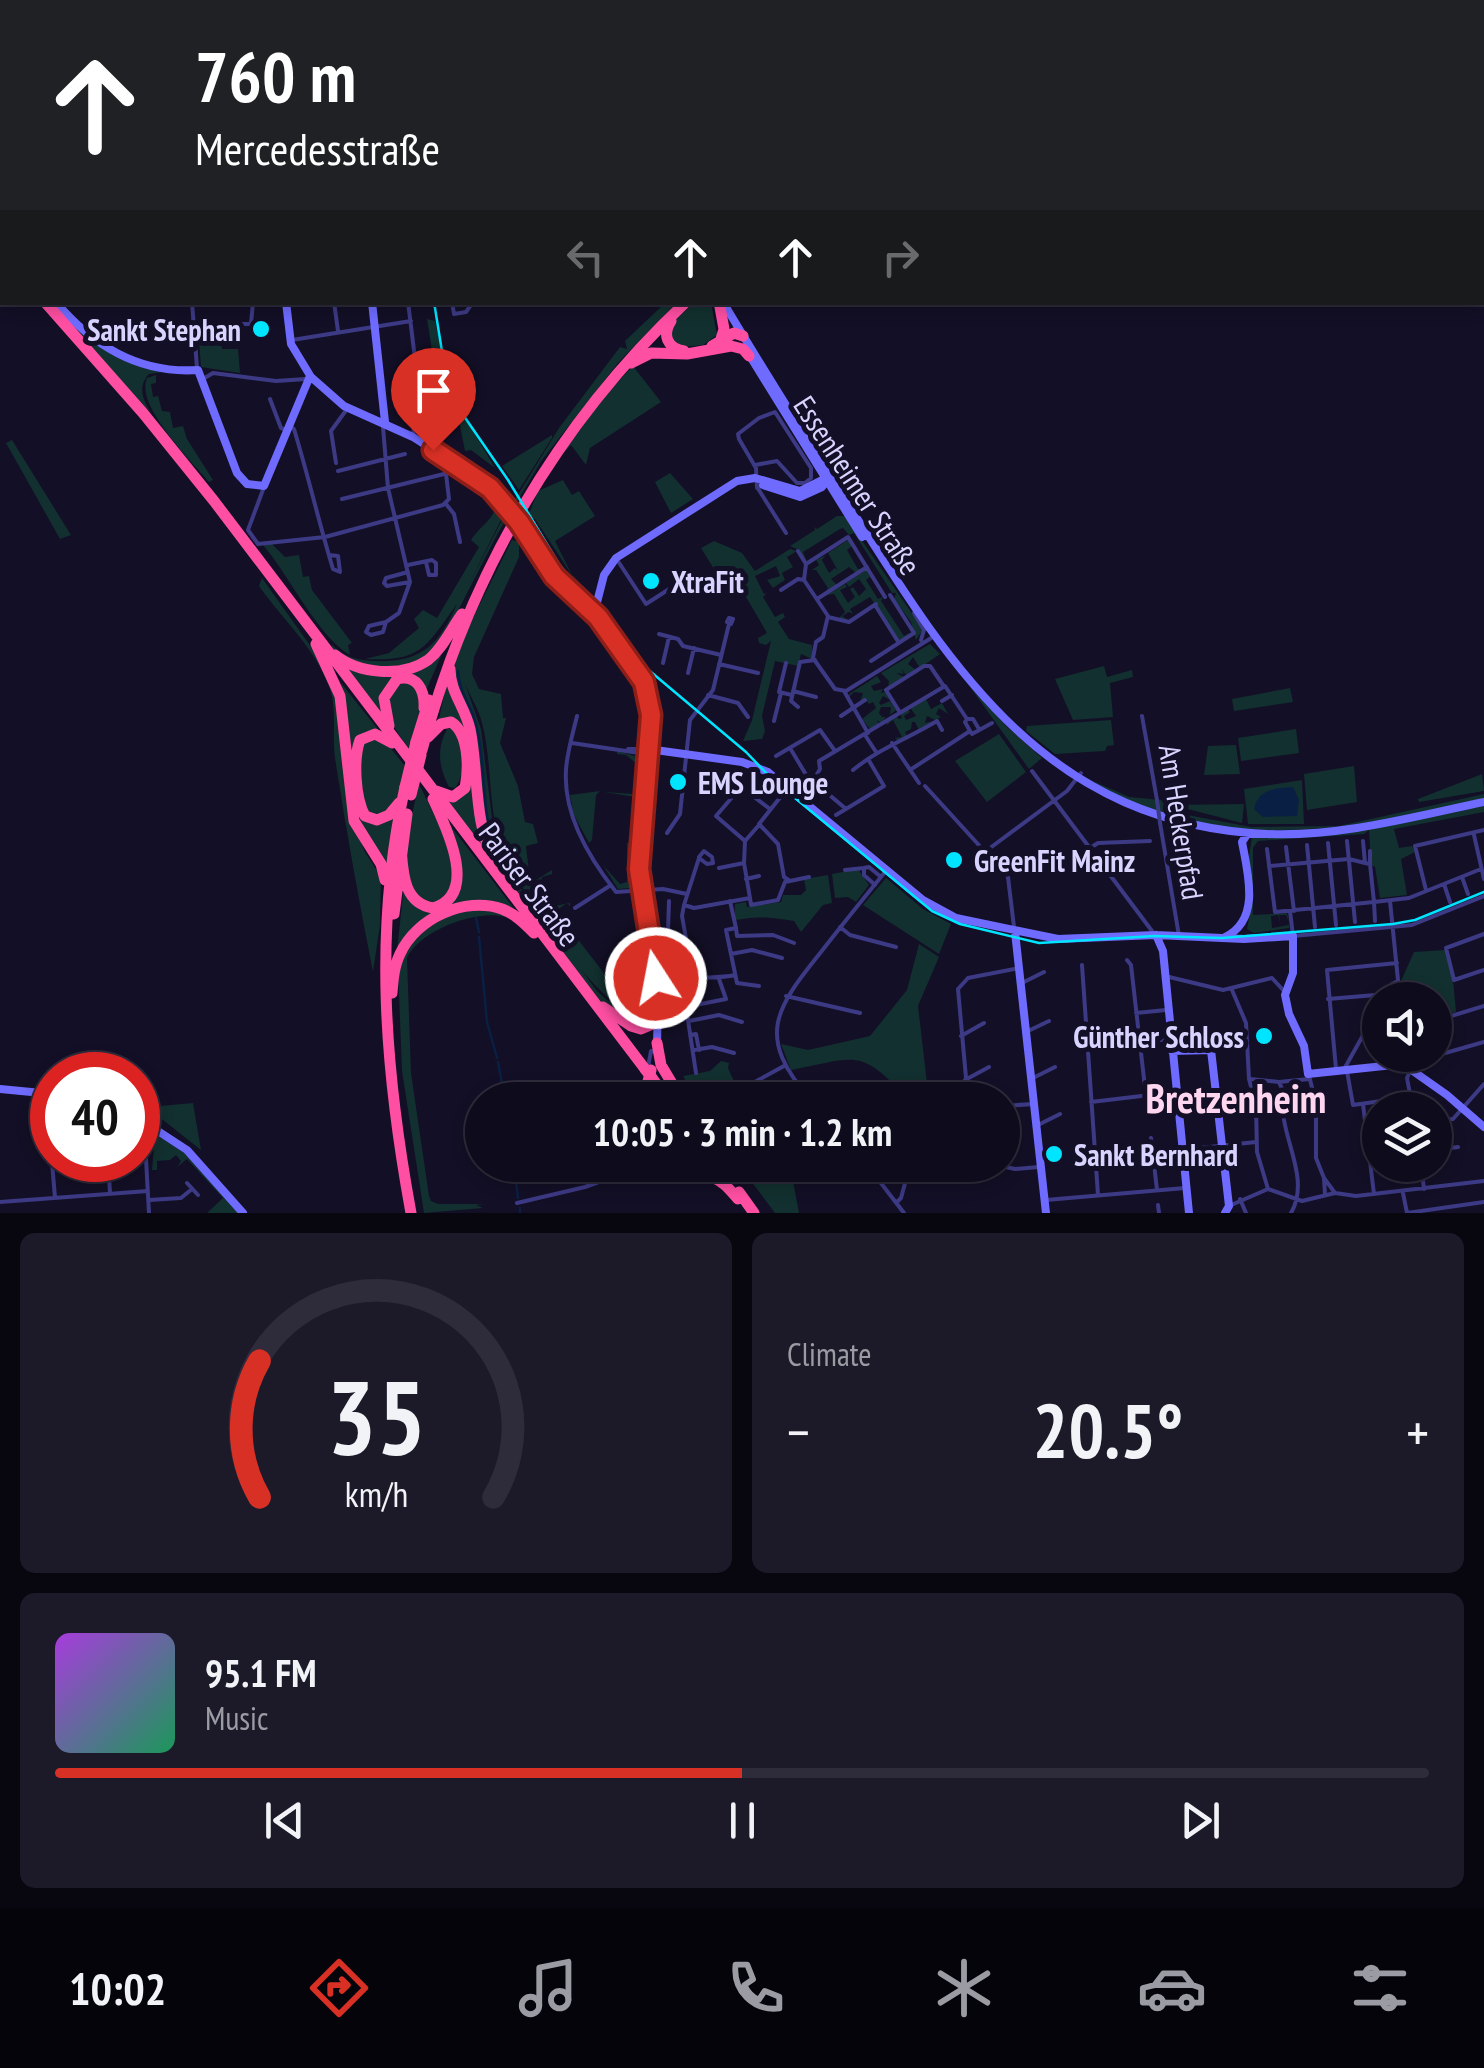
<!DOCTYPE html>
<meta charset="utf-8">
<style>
body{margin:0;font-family:"PT Sans Narrow",sans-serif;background:#1c1929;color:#f1f3f6;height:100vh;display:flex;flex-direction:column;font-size:38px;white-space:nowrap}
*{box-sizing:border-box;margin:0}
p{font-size:32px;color:#9b9ba3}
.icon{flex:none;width:55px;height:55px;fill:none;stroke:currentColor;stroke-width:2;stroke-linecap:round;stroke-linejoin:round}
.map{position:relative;height:1213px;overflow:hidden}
.side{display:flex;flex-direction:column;gap:20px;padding:20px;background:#08060f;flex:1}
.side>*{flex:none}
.guide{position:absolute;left:0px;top:0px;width:1485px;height:305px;box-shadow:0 5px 15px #0003,0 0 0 2px #2e2b3b;background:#202124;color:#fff;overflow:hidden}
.controls{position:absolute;left:1362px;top:982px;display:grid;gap:20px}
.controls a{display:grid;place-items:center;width:90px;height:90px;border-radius:50%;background:#0e0b1c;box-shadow:0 5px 15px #0003,0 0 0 2px #2e2b3b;font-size:50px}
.speed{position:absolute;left:30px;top:1052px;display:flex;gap:20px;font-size:50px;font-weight:700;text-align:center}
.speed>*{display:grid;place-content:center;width:130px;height:130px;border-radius:50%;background:#0e0b1c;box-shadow:0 5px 15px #0003,0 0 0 2px #2e2b3b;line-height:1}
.speed .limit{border:15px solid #d22;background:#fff;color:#111}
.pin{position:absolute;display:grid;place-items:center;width:85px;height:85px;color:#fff;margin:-102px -42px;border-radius:50% 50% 50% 0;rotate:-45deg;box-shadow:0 0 10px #0007}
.pin .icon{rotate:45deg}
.me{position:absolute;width:110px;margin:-55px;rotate:349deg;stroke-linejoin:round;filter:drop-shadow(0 0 8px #0008)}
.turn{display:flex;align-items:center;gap:35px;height:210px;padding:0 30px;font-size:45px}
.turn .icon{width:130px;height:130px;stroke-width:2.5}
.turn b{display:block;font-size:70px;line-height:85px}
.lanes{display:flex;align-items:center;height:95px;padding:0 30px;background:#0003;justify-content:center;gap:50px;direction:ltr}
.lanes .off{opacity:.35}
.big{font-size:75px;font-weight:700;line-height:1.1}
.side .tile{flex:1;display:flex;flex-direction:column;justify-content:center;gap:15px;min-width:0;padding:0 35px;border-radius:15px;background:#1c1929}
.side .dial{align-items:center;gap:0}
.dial svg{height:260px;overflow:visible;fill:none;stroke:#2e2b3b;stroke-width:7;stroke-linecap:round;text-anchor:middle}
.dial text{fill:#f1f3f6;stroke:none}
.song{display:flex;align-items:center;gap:30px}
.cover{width:120px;height:120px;border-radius:15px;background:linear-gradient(135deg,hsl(280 70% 55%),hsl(150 70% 35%))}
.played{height:10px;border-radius:5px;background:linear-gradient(90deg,#d93025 50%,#2e2b3b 50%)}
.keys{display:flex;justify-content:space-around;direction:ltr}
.heat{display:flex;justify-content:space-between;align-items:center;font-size:55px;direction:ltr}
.side .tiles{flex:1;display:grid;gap:20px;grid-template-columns:1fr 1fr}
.tile:last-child{grid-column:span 2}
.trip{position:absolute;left:465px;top:1082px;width:555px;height:100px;border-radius:50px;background:#0e0b1c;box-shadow:0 5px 15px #0003,0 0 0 2px #2e2b3b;font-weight:700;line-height:100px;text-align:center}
.menu{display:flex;height:160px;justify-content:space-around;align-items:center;background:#06040b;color:#9b9ba3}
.menu .icon{width:70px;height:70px}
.menu .current{color:#d93025}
.menu b{font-size:45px;color:#f1f3f6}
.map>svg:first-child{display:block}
.green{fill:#12302f}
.water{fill:#0a1f44}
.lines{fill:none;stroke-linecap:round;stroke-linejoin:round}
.stream{stroke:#0a1f44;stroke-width:2.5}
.street{stroke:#3d3a85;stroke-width:4}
.secondary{stroke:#6f6bff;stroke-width:8}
.highway{stroke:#ff4fa3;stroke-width:11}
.tram{stroke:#00e5ff;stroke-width:2.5}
.rail{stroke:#00e5ff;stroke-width:2.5;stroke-dasharray:15 12;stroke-linecap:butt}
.street-bridge{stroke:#3d3a85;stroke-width:4}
.secondary-bridge{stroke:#6f6bff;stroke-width:8}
.highway-bridge{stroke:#ff4fa3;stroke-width:11}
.route-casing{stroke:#8d1f18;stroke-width:25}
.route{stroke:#d93025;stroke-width:18}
.poi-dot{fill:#00e5ff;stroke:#130f26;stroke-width:4}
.labels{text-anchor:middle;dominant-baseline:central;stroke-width:10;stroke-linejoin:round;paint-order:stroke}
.poi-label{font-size:30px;font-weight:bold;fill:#d9d4ff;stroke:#130f26;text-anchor:start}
.street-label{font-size:30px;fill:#d9d4ff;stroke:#130f26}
.district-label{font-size:40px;font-weight:bold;fill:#ffd6f0;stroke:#130f26}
</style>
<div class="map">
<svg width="1484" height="1213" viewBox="0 0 1484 1213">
<rect width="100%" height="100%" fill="#130f26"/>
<!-- green -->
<path class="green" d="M50 303C88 337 112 359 163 372L149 374C137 387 143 400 151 413Z
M665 303H676L618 363 542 460 498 533 447 632 423 660 397 668 358 666 332 649V645C345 657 356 660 374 661 421 663 439 645 457 604 426 646 423 662 365 659L389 653 419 628 414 619 423 610 437 618 479 547 471 540C479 527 491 522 496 507L483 488 506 510 466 590 500 524 559 428 620 347 627 349 625 341Z
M694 303H711L717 335 703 345 683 347 671 339 672 323Z
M427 319 435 321 451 394 495 468 471 450 465 451 458 416 434 421 431 409 441 407Z
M198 326H212L213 343H221L222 349H238L240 373 201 367Z
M633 366 661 402 590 448 586 465 571 445 556 462 609 391Z
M156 375V383L151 384 153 397 158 396 162 411 170 412 173 428 183 426 187 439 213 480 209 482C191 460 135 406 147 378Z
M552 435V438L519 490 502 466Z
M12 440 71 535 60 539 6 443Z
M670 473 693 499 671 513 655 482Z
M563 480 572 495 579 491 595 516 555 541 572 575 580 583H577L535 519 530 517 558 565 579 592 577 594 555 570 525 526 521 531 547 578 517 532 522 521 527 519 538 491Z
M837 516H845L920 625 922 631 916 640 911 622 894 599 896 593H892L854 533 849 535 843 528 840 529 803 552 807 562 799 550 790 546 815 530 814 527 817 529Z
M512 540 519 542V557L474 657 472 674 479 689 501 694 503 718H506L500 743 518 786 525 822 533 824 538 843 526 846 529 872 536 880 552 870V874L542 877 541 885 554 906 570 903V906L567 903 556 911 624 999 631 1004 649 990 654 1010V985L656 1015 646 1022C601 1013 512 883 499 839 488 802 492 761 482 723 479 709 469 695 464 681L481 729 494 834 517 883 597 991 627 1017 645 1027 605 1007 524 902 487 839 476 754 452 675 459 646Z
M848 540 853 545 847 550 858 569H862L856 573 849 567 831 579 837 585 826 592 828 588 816 570H812L819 565 816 560 826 555 822 560 829 573 835 568 838 571 828 553Z
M714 541 742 553 755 571 790 549 797 551 787 557 793 567 782 573 785 580 773 588 767 580 780 576 776 566 755 576 764 594 767 593 763 597 775 617 783 613 785 617 778 622 789 639 812 645V659L801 654 798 666 775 661 762 716 765 731 762 739 743 741 752 720 771 641 766 645 759 643 758 638 767 633 742 590 724 585 701 548Z
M271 543 285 557 299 555 303 577 309 576 312 590 352 643 348 645 350 655C318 637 289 575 263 545Z
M866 570 870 577 866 580 878 599 883 597 881 601 904 636 912 631 900 641 870 597 850 609 853 614 849 612 842 616 848 620 839 618 845 612 834 594 827 595 845 584 847 587 840 590 848 603 855 597 850 589 853 587 859 596 866 589 859 579 849 587 846 583Z
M262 578 319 658 335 688 350 815 365 852 381 877 380 925 373 972C359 901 346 830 335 758 332 736 337 710 330 689 317 650 282 619 259 586Z
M448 640 425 693 423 686 391 682 385 721 340 661 409 671Z
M930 644 940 654 920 668 913 657 908 664 916 670 906 675 901 668 904 674 896 673 904 677 888 687 889 681 881 673Z
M1104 666 1107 677 1132 670 1133 677 1110 683 1113 717 1073 720 1055 679Z
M877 676 881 682 871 686 874 691 883 689 881 693 885 692 890 700 883 696 879 703 881 705 890 701 896 710 890 715 891 707H881L879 713 882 717H886L881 723 877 720 879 724 870 729 862 719 876 708 873 702 869 704 865 699 860 702 863 693 854 692 849 697V694Z
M448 678 465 720 491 859 443 798 460 797 464 730 438 723Z
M412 682 422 702 409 748C392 728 382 709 394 684Z
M341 683 381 733 367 731 361 735 360 815 394 816 387 865 358 824Z
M970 687 1007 727 1042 758 1029 769Z
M1290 688 1293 702 1234 711 1232 699Z
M926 699 931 709 942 703 948 714 939 708 936 714 941 717 935 720 927 716 925 723 934 721 919 730 915 722H912L911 729 905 732 908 737 898 741 895 738 902 737 893 720 887 725 886 722 895 715 899 719 902 718 900 713 907 708 910 712 904 716 906 720 916 716 909 706Z
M1111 720 1114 745 1107 746 1105 751 1055 754 1026 731 1027 726Z
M452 728C465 742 467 773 455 788L449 787C439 768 436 749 447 729Z
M1296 729 1299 753 1241 761 1238 738Z
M999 734 1026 772 987 802 955 761Z
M371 737 389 746 405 766 396 805 385 817 364 811 359 759 362 744Z
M1236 745 1240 774 1204 775 1208 746Z
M617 751 638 757 641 764 643 762 639 786 636 883 631 888 618 889 603 865 620 884 627 882V843H630L635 797 604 792 634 794 638 765 626 755 617 754Z
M1354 766 1357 802 1307 810 1304 774Z
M1482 774 1484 791 1419 802 1418 799Z
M1084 777 1129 797 1161 800 1182 814 1251 827 1339 826 1484 794V798C1366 826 1256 850 1138 805 1119 798 1102 786 1084 777Z
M1302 780 1304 824H1248L1244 789Z
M419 784 448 843 454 886 440 904 417 899C398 853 409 830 419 784Z
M600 791 596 795 592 840 589 843 574 815 570 795Z
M1244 804 1242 823 1172 805Z
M1484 805V812L1394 829 1399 848 1412 846 1415 852 1401 859 1407 895 1380 898 1375 867 1371 865 1369 830 1364 834 1258 841 1253 848V915L1287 913 1289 922 1286 915H1279L1280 923 1278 915 1271 916 1272 928 1289 925V928L1254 933 1247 929 1251 908 1248 862 1252 837 1296 836Z
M443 816 522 919 504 908 438 913 397 951 404 885 423 908 456 893Z
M858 869 869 885 856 902 848 897 835 898 832 874Z
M828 875 832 903 823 905 801 932 794 921C769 917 760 916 735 920V904L746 902 747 907 781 902 783 895H801L806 890 804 879Z
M886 878 923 909 951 924 939 954 863 905Z
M480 909 512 917 525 931C519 926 513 919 505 917 476 909 419 931 407 958L411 1073 429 1196 431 1201 438 1204H485L476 1205 483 1208 424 1213 402 1071 398 968 420 930 448 915Z
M919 944 939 957 918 1006 929 1100H908C861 1047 857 1057 791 1070L781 1044 808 1050 870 1036 907 990Z
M1445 950 1452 969 1456 1012 1435 1018V1000H1403L1401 981 1414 952Z
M721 1061 729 1063 728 1068 737 1088 725 1094 728 1100H697L683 1076 710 1071Z
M193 1103 201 1150 163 1120 138 1108Z
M155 1136C190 1143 216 1187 239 1213H207L223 1198 187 1159 177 1167 181 1161 176 1155 170 1160 157 1161V1170H152Z
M739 1165H786L791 1170 799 1213H775Z"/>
<!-- water -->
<path class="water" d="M1293 787 1299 800 1297 816 1263 817 1254 809C1258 789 1276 788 1293 787Z"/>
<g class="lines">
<!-- stream -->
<path class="stream" d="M458 671C459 692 471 705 476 724 487 765 480 811 496 851
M476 918 479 932
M479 937 487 1022 497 1058
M498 1062 505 1100
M514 1165 518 1198
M520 1208V1213"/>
<!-- street -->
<path class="street" d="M192 302 197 368
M334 302 338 331
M408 302 418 383 413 437
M452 302 454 314 466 312 473 302
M194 324H251L253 302
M292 340 411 321
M203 379 213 373 276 381 306 379
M270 399 281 428 287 430
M290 426 294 429C308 475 319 523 333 569L340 572 338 556 329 555
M383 427 388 488 410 582 399 613 386 622
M336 463 331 431 347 409
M755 465 777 461 797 483H805L811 478V468L775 412 759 418 738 434 739 439 756 468 757 488
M338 471 405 454
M264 487 248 530 258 544 325 537 443 505 449 499 446 474 452 463
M757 487 786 533
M481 488 504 515 513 500 486 477 481 481
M342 499 444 474
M446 504 454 514 460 542
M798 551 806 564 804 580 828 616 823 637 816 642 813 658 835 689 846 691 936 635
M616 558 646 604 688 577V569
M806 564 848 537 885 597
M408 565 432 560 436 563V575H429L426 562
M408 572 386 578 384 583 387 586 410 582
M781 590 798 579 804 580
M817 599 867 567
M875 605 899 643
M914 613 924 630 921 640
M828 617 849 622 876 604
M729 618 733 619 731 624 727 622Z
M386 622 383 632 371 635 366 632 369 626Z
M659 634 678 639 683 646 721 655
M871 661 914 633 890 595
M663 663 669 637
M786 663 779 692 792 695
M719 664 758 673
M688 673 694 648
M793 691 816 697
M844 691 868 733
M708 695 738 703 748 717
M942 701 952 695
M798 707 791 701 800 662 815 660
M899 711 886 690 924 666H930L943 685
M577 716C573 733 567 752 566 770 563 814 589 858 616 892L663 889 687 894
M841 716 865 700
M1142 716 1157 800
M774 721 781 693
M970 731 965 722 967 719H973L979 729
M865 735 876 752
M572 743 646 754
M892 743 919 783
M790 748 808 778 813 779
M628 749H648
M776 756 820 730 835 751
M853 770C880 748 907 739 937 721L942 730
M910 770 970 731 972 734 992 723
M1032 771 1155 935
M925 786 1008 877 1014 927
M846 809 813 781 820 769 819 761 945 686 967 719
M836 815 884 786 868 759
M1160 823 1179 936
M759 825 745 841 716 816 741 787 770 809
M667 833 680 814 690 720 713 690 729 624
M1474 835 1484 879
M745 841 744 863 750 898
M1347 841 1355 922
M1363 841 1365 863 1370 864 1374 902 1409 898 1481 869
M1328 843 1336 925
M1307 845 1315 927
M1286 847 1294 911
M1090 848 1098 843 1150 841
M1267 849 1275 912 1374 902 1375 921
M986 851 1067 791 1081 773
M699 857 704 851 712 857 713 863 707 864 699 858 684 905 694 908 750 898 751 905 778 900 785 882 790 881 784 877
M1370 864V851
M1269 866 1349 859 1365 863
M719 868 744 863
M845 870 864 868
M784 877 778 844 759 824 786 790
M1462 877 1468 894
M746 879 759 876
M790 881 809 877
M1444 884 1450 902
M875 885 864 875V868L869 867 881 877
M1426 890 1415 846 1484 830
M669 901 668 931 676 964
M730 901 736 928 726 930 737 983 759 986
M1390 901 1400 1000
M684 905 682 916 693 978
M575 908 611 885
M1290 911 1293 936 1412 925 1484 896
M840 927 850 935 896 947
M736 928 737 936 773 935 794 943
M1484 934 1446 948 1454 980 1484 970
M731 954 752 950 782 958
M1127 960 1131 965 1148 1114
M1082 965 1098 1195
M677 971 692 969
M681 974 696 1073
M1165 976 1223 990 1272 978 1284 991
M656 978 691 972
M682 980C701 976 717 979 735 975
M1020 984 1044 972
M1232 990 1246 1023 1249 1079 1256 1106 1257 1152 1268 1189
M786 996 860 1013
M1328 999 1387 994
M1383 1000 1392 984 1398 981
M686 1007 726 999 719 979
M1136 1013 1166 1010
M689 1021 719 1015 742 1022
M1435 1021 1484 1006
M1026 1032 1049 1021
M691 1035 696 1034 699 1050
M961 1036 984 1023
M1086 1048 1171 1039
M694 1050 712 1047 734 1053
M1211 1050 1247 1048
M648 1067 651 1051 656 1052
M1336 1069 1327 970 1397 963
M1343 1071 1380 1005
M1347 1071 1353 1105 1410 1097
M1309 1075 1316 1105V1158L1324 1178 1325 1195
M1031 1079 1055 1067
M1250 1079 1279 1082 1309 1079
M965 1080 989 1067
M1279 1082C1287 1097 1282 1105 1284 1120 1289 1150 1308 1184 1291 1213
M740 1090 784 1066
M811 1100C755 1037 775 1009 821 952 842 925 863 899 885 872
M853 1100 857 1084
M968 1100 958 989 968 978 1019 968
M1091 1102 1175 1092
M1363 1104 1374 1194
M1002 1106 1034 1104
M1413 1110 1407 1078 1414 1062 1484 1042
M1435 1121 1453 1119 1484 1084
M1036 1126 1060 1114
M149 1129 145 1141 149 1213
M50 1138 55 1198
M1151 1138 1157 1190
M147 1146 155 1127
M1435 1150 1458 1147
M1153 1153 1256 1142
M108 1160 110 1193
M867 1165 904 1213
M997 1165 1015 1169 1039 1167
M1421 1165 1424 1189
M1324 1178 1335 1193
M187 1183 198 1195
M1268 1189 1302 1201 1335 1193 1356 1196 1484 1181
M1403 1193 1407 1213
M1240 1199 1246 1213
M149 1200 181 1198 192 1189
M1046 1200 1185 1188
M0 1202 148 1191
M897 1202 901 1198 910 1165
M517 1203 585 1187 640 1167 639 1165
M1158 1205 1159 1213
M1229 1206 1268 1189
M1407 1213 1484 1202"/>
<!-- secondary -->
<path class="secondary" d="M621 0 622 2
M369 2V0
M0 229 2 233
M56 302C93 346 139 374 198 370L237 473 247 484 264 486 310 376
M286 302 291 344 311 377 344 406 413 437 487 485 505 505
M372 302 385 422
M723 302C762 368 803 432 843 496 950 666 1044 824 1267 834 1341 837 1412 817 1484 802
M748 353 862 537
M763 485 800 497 822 487 829 477
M523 528 558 584 594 617
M648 749 742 762 768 772 923 900 956 918 1058 939 1156 935 1244 939 1293 936V973L1285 995 1289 1014 1304 1046 1308 1074 1403 1064 1447 1095 1484 1127
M1015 932 1046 1213
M1156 935 1163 951 1189 1213
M1225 937C1261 920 1248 874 1242 842L1248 833
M657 1047 658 997 639 869 650 705 641 673 597 619 595 610 604 575 616 558 737 481 755 478 800 491 824 479 833 481
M1172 1051 1211 1050 1229 1206 1225 1213
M0 1089 52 1094
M138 1118 187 1150 243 1213"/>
<!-- highway -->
<path class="highway" d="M1435 2 1447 0
M1457 2 1468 0
M0 253 2 256
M45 302 143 413 214 501 645 1069
M720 307 724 329 720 342
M671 321C662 335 667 348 684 351
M712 346 734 333 743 336
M631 363 651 353 687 354 731 346 743 349 749 356
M316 644 340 696 354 821 381 864 385 880
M335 655C359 674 402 678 428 660 443 648 451 629 462 614
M450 669C450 692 465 707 470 729 479 773 473 823 495 863
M389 726 384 698 397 679C417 674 425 690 424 708
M428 737 441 724 451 722C469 733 469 768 465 788L453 797 436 791
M416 742 429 700
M392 743 375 734 360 740C353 759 355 798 365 816L377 820 389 815 399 803
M422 750C468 578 556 424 686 302
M405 787C373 930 385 1071 411 1213
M401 848C403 872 403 903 433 908 480 895 446 827 433 799
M394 914 407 814
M392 993C393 980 394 966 400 954 416 918 465 896 502 909 515 914 524 923 534 933
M603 1007 631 1026 641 1029 653 1024 659 1010
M657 1043 661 1065 682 1100
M652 1078 669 1100
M643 1100 651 1070
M648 1165C669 1184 688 1168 712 1177 723 1181 730 1190 738 1199
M712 1165 725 1182
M739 1192 754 1213"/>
<!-- tram -->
<path class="tram" d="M363 2V0
M434 302 445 370 457 406 508 480 559 564 632 656 746 752 772 779 932 911 960 924 1039 943 1154 936 1222 938 1393 924 1415 920 1484 892"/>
<!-- rail -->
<path class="rail" d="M1482 101H1484
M0 277 2 276"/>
<!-- street-bridge -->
<path class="street-bridge" d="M1157 800 1160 823"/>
<!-- secondary-bridge -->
<path class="secondary-bridge" d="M505 505 523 528"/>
<!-- highway-bridge -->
<path class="highway-bridge" d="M405 787 416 742
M411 795 421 755
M645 1069 652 1078"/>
</g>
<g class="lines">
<defs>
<path id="route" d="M433 450 490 488 519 522 554 576 598 617 644 682 651 715 639 869 656 978"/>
</defs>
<!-- route casing -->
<use href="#route" class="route-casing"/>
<!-- route -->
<use href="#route" class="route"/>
</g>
<!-- markers -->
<g class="poi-dot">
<circle cx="261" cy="329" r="10"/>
<circle cx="651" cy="581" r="10"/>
<circle cx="678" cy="782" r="10"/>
<circle cx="954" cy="860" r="10"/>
<circle cx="1264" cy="1036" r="10"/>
<circle cx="1054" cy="1154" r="10"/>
</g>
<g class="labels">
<!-- poi labels -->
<g class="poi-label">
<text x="241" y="329" text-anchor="end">Sankt Stephan</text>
<text x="671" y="581">XtraFit</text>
<text x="698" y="782">EMS Lounge</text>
<text x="974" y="860">GreenFit Mainz</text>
<text x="1244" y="1036" text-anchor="end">Günther Schloss</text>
<text x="1074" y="1154">Sankt Bernhard</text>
</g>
<!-- street labels -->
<g class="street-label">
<text transform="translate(858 485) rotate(57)">Essenheimer Straße</text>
<text transform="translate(1182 822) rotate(81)">Am Heckerpfad</text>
<text transform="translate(530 884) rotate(53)">Pariser Straße</text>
</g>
<!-- district labels -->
<g class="district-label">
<text x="1236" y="1098">Bretzenheim</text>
</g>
</g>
</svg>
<div class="controls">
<a><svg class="icon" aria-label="sound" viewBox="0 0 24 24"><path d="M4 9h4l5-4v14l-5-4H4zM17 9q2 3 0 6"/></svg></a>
<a><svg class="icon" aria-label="layers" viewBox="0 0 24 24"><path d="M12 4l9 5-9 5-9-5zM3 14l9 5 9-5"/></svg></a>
</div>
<div class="speed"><div class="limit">40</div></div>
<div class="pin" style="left:433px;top:450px;background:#d93025"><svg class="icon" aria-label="arrive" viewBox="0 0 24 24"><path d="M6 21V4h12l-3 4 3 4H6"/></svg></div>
<svg class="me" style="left:656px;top:978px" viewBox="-20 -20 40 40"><circle r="17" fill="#d93025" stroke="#fff" stroke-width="3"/><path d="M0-11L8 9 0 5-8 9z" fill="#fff"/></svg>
<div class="trip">10:05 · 3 min · 1.2 km</div>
<div class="guide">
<div class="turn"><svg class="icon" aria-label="ahead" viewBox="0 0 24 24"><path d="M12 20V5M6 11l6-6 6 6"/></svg><div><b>760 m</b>Mercedesstraße</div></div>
<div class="lanes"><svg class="icon off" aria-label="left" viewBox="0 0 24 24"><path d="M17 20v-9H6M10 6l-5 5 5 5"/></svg><svg class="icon" aria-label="ahead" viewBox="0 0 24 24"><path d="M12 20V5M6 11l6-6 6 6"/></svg><svg class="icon" aria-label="ahead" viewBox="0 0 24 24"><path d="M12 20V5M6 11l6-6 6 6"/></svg><svg class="icon off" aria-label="right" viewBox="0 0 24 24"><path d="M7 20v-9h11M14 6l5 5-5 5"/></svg></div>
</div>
</div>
<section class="side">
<div class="tiles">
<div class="tile dial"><svg viewBox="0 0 100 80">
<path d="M14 69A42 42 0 1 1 86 69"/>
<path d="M14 69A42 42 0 0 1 14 27" stroke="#d93025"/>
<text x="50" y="56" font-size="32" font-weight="700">35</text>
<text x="50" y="72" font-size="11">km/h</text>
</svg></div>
<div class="tile"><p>Climate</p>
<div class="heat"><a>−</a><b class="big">20.5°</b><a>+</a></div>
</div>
<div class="tile">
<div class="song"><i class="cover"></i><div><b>95.1 FM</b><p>Music</p></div></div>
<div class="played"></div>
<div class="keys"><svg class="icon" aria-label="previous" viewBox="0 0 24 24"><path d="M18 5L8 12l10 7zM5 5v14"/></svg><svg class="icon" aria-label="pause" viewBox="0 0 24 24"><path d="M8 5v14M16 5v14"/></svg><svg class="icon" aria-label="next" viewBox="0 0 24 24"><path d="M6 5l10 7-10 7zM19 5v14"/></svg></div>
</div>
</div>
</section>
<nav class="menu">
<b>10:02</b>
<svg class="icon current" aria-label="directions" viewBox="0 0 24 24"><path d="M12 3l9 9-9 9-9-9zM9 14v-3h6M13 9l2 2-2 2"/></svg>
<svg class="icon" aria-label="music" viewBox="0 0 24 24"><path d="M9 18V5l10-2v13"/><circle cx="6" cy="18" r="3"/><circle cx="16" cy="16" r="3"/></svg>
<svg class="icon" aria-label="phone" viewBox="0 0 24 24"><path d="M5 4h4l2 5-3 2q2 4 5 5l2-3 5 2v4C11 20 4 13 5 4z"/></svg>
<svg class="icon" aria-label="climate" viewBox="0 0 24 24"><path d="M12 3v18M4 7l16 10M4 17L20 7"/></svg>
<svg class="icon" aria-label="car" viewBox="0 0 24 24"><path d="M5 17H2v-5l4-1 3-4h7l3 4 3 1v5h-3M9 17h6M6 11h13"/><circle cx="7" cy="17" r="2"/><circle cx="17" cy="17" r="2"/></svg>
<svg class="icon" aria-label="filters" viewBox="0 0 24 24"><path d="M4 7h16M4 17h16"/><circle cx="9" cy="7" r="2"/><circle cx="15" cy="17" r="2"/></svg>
</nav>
